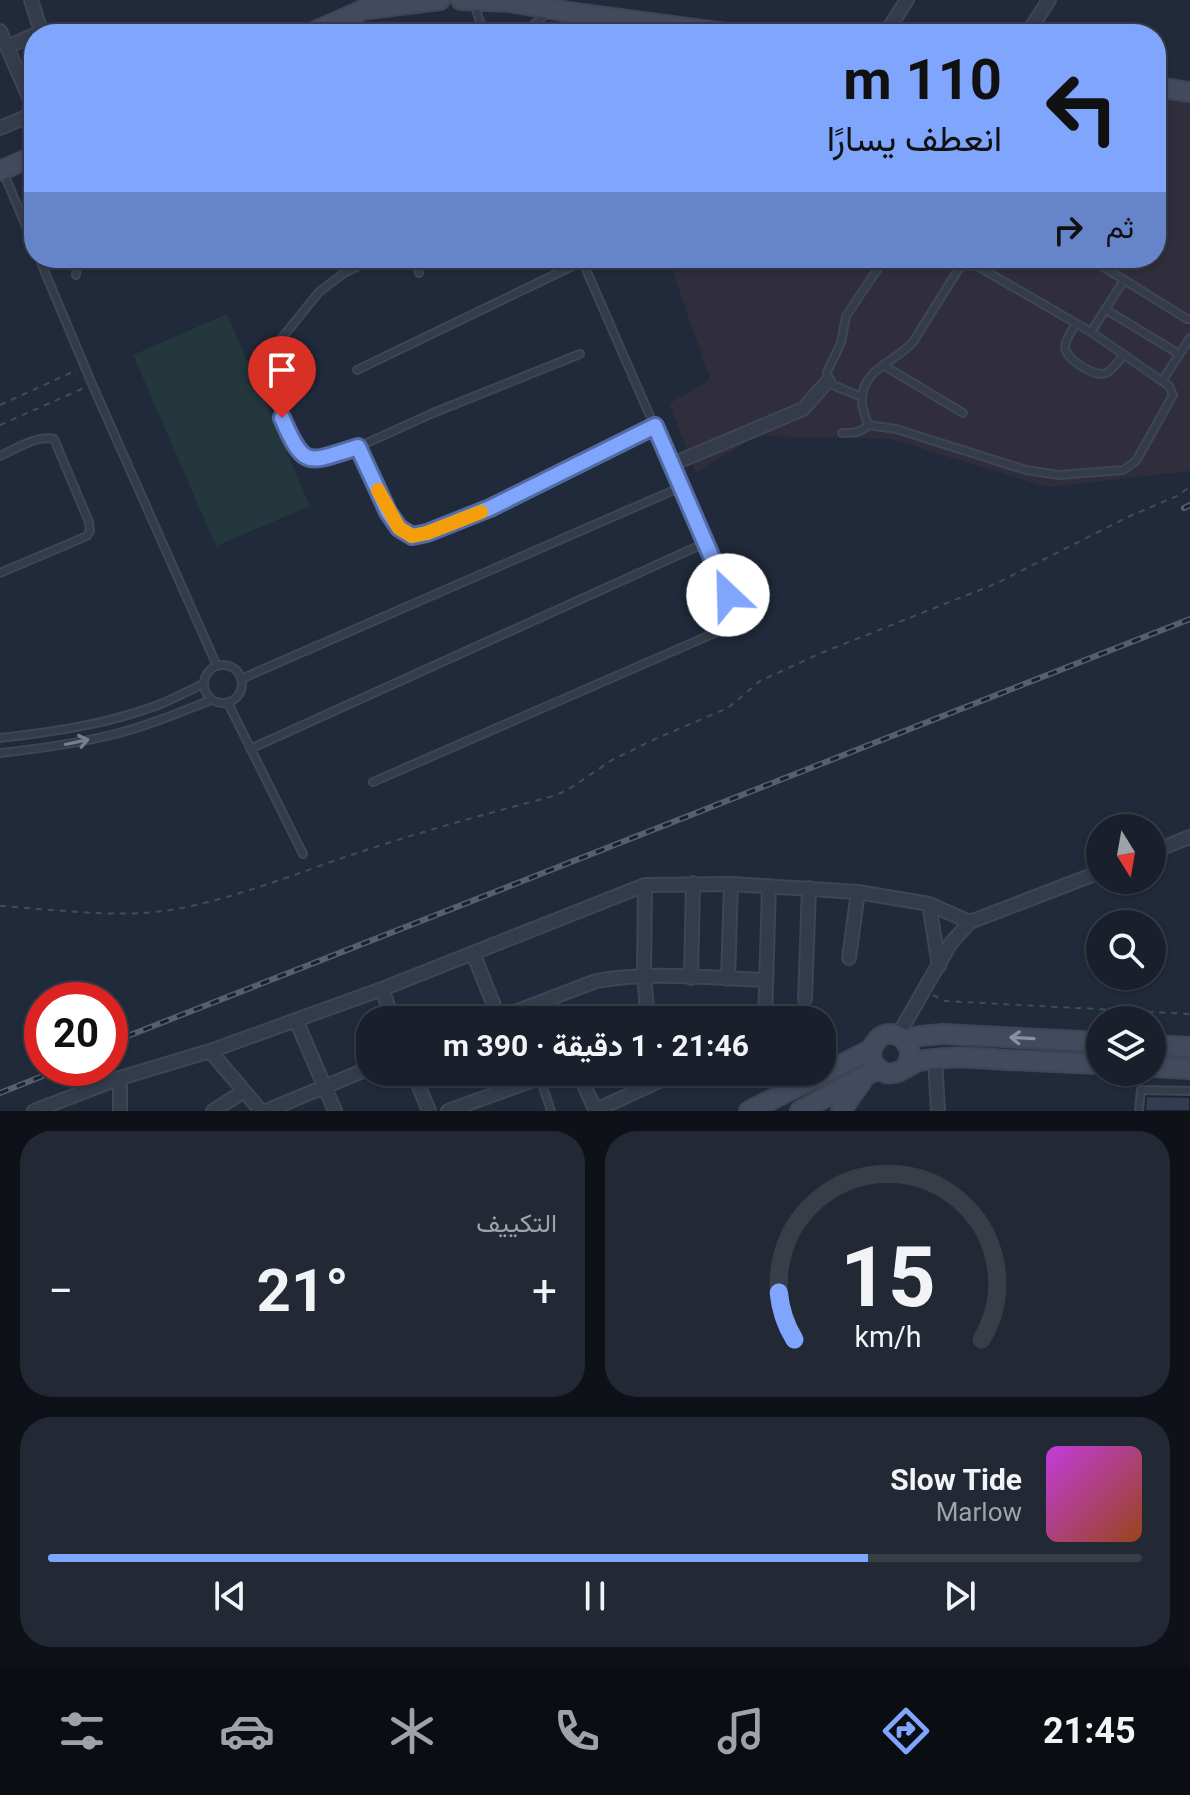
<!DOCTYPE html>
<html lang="ar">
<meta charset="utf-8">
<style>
body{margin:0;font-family:Roboto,Vazirmatn,sans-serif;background:#222834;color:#f1f3f6;direction:rtl;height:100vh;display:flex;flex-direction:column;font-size:30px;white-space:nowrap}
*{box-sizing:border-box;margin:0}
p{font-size:26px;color:#9fa3a9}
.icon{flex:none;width:44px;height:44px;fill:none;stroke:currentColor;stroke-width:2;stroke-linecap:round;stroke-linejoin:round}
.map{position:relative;height:1111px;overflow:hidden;direction:ltr}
.drawer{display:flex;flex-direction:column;gap:20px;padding:20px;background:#0e1218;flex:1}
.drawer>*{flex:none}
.guide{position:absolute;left:24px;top:24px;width:1142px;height:244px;border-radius:32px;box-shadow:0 2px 6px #0004,0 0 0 2px #373e48;direction:rtl;background:#7fa5fc;color:#111;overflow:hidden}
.needle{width:52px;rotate:169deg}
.fabs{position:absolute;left:1086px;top:814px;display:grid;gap:16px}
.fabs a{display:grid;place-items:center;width:80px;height:80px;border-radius:50%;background:#19202c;box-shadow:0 2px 6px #0004,0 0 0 2px #373e48;font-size:40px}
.speed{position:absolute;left:24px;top:982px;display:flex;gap:16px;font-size:40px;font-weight:700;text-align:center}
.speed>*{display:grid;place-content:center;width:104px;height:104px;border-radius:50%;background:#19202c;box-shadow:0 2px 6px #0004,0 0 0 2px #373e48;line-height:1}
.speed .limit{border:12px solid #d22;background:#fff;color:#111}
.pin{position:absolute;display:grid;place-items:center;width:68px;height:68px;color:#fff;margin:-82px -34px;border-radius:50% 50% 50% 0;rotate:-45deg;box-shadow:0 0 8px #0007}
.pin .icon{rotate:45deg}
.me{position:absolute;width:88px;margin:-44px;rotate:336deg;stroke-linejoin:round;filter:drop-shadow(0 0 6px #0008)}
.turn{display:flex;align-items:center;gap:28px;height:168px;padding:0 32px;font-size:36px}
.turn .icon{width:104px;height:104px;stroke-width:2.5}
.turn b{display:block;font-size:56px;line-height:68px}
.then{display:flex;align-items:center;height:76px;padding:0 32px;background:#0003;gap:16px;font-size:30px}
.big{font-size:60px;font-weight:700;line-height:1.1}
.drawer .tile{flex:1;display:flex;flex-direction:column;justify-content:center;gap:12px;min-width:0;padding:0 28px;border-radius:32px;background:#222834}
.drawer .dial{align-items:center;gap:0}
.dial svg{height:208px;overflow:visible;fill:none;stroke:#373e48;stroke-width:7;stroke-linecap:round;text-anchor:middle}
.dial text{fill:#f1f3f6;stroke:none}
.song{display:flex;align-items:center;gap:24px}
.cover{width:96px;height:96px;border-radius:12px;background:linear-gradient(135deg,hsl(290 70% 55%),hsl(20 70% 35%))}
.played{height:8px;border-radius:4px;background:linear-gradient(90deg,#7fa5fc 75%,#373e48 75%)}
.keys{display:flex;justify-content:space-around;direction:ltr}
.heat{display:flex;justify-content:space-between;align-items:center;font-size:44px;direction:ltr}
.drawer .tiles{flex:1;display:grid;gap:20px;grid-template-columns:1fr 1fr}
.tile:last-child{grid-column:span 2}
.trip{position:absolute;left:356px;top:1006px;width:480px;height:80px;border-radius:32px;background:#19202c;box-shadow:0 2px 6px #0004,0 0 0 2px #373e48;font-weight:700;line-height:80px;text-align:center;direction:rtl}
.menu{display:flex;height:128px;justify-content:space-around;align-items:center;background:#0a0d12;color:#9fa3a9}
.menu .icon{width:56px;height:56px}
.menu .selected{color:#7fa5fc}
.menu b{font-size:36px;color:#f1f3f6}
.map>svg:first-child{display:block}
.medical{fill:#302d3c}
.green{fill:#23373c}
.building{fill:#323d52;stroke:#1c2332;stroke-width:2}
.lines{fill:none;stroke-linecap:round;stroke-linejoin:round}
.lane-casing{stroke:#3e4554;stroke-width:10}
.street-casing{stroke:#3e4554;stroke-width:16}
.secondary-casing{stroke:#3e4554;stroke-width:22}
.path{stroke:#3b5054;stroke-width:2;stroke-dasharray:6 6;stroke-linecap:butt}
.lane{stroke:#343c4b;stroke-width:6}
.street{stroke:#343c4b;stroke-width:12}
.secondary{stroke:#424a5e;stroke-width:18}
.rail-casing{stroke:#565f72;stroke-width:6}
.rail{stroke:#1a2130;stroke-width:3;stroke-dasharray:9;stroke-linecap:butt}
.oneway{stroke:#787f8f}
.oneway2{stroke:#8990a2}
.route-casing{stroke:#536ba4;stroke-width:20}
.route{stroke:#7fa5fc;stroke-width:14}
.slow{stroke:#f59e0b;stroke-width:14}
</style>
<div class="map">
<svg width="1190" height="1111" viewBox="0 0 1190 1111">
<rect width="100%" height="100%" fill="#212a3b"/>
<!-- medical -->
<path class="medical" d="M1156 99 1190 103V471L1048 487 890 439 756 436 696 473 669 404 710 379 668 258H1156Z"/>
<!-- green -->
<path class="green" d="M227 314 310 506 216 546 133 355Z"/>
<!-- building -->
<path class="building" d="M1146 1096 1190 1097V1111H1145Z"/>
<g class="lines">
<defs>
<path id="lane" d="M474 3 484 34
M523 34 547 13
M595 34 601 19
M4 174 34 245
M39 258 92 384 217 666
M375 258 344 273 319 292 273 349 262 367 294 446 305 458 315 460 358 447 433 413 580 354
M414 258 419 273
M1089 258 1187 319H1190
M76 275 78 258
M1105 309 1179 354
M1076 323C1073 330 1065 339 1065 347 1066 359 1095 378 1106 373 1113 370 1119 360 1124 354
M1091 332 1124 280
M883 365 963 413
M357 370 583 261
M1162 381 1190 338
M862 397 835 386 828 381 827 372 841 343 846 316 885 258
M842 433C852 433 861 433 868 425L896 429 1026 470 1059 475 1123 470 1136 461 1173 395 1169 386 1091 332 977 266 963 265 958 270 913 342C896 362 863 368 862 399 861 408 866 417 868 425
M358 447 388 512 399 528 412 536 427 533 490 508 655 426
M0 456C16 449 36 435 54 439L89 522 90 531 87 536 0 573
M204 684a19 19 0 1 1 38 0a19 19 0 1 1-38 0Z
M241 679 681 487
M228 703 303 854
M0 738C53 732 108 724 158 705 173 699 188 691 203 684
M250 749 705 543
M0 753C37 749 74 744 111 735 145 727 178 713 211 700
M373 782 740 622 581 258
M540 1078 551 1111
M1139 1111 1141 1090 1190 1091"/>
<path id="street" d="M31 0 42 34
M0 31 7 47
M885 34 907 0
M1027 34 1049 0
M0 128 26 117 33 109 32 104 7 47 34 35
M675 463 803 409 828 381
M1152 852 1190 837
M645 885 644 976 648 1020
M929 904 939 966
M473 953 499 1018
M849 958 858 892
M691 978 693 883
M728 979 731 884
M382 989 393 1020
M805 999 809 888
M296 1020 335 1111
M494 1020 596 981C651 971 710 978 766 980
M765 1020 769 886
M898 1035 951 943 970 922 1100 872
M210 1051 261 1111
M935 1059 938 1111
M413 1072 429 1111
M578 1072 596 1111
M771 1072 784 1093
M596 1110 679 1072
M34 1111 120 1078 210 1051 382 989 645 885 731 884 858 892 929 904 970 922
M120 1111V1078
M213 1111 244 1091
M266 1111 370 1068
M448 1111 555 1072"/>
<path id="secondary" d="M461 0 509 2 575 13 732 34
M368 9 440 0
M309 34 365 9 380 0
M1156 87 1190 92
M0 171 34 156
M905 1040 920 1036 943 1034 1100 1042
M1152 1045 1190 1047
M907 1065C919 1041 889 1022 875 1043 867 1054 873 1069 886 1073 898 1076 909 1064 920 1061 928 1059 937 1059 945 1058 965 1056 986 1059 1007 1060 1038 1061 1069 1063 1100 1064
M1152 1067 1190 1069
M749 1111 872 1049
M800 1111 878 1069
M841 1111 862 1081"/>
</defs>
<!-- lane casing -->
<use href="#lane" class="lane-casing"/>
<!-- street casing -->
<use href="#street" class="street-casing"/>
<!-- secondary casing -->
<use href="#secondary" class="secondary-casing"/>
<!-- path -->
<path class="path" d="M0 405 77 370
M0 425 84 388
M0 906C51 909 115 918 164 911 230 901 294 874 357 853 420 832 485 814 550 797L566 791 612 760 655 739 728 708 760 681 821 653 995 584 1130 516 1177 496 1190 487
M933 995 945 1001 1190 1014"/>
<!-- lane -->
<use href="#lane" class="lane"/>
<!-- street -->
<use href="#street" class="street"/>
<!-- secondary -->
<use href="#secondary" class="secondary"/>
<defs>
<path id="rail" d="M1184 508 1190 505
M110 1043 1190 619
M0 1093 63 1068"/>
</defs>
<!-- rail casing -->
<use href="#rail" class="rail-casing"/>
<!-- rail -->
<use href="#rail" class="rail"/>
</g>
<!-- one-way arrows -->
<defs><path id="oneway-shaft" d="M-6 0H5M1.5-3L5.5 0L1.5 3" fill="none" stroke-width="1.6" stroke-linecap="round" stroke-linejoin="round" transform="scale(2)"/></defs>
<use class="oneway" href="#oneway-shaft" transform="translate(77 742) rotate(-12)"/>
<use class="oneway2" href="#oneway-shaft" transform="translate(1022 1038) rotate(-177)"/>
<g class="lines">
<defs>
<path id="route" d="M282 418C305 471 308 462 358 447L388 512 399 528 412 536 427 533 490 508 655 426 728 595"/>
</defs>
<!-- route casing -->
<use href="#route" class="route-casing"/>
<!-- route -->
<use href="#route" class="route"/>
<!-- slow -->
<path class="slow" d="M378 490 399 528 412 536 427 533 481 512"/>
</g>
</svg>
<div class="fabs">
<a><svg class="needle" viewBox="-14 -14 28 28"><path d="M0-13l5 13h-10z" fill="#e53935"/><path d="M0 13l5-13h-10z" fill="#9fa3a9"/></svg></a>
<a><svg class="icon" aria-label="search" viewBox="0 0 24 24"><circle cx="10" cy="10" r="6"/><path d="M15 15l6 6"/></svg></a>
<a><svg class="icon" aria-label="layers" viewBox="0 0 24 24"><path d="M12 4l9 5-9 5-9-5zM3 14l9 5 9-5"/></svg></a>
</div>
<div class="speed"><div class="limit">20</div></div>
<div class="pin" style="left:282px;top:418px;background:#d93025"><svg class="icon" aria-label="arrive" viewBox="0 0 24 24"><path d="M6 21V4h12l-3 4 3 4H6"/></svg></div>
<svg class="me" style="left:728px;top:595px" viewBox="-20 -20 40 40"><circle r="19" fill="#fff"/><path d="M0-13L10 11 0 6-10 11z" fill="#7fa5fc"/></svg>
<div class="trip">21:46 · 1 دقيقة · 390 m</div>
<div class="guide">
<div class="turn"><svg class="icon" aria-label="left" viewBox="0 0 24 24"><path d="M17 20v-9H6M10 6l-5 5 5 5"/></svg><div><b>110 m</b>انعطف يسارًا</div></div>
<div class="then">ثم<svg class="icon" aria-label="right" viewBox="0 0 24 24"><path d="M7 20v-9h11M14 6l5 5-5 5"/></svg></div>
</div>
</div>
<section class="drawer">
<div class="tiles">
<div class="tile dial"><svg viewBox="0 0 100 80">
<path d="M14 69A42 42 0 1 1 86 69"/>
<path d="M14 69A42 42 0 0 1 8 51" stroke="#7fa5fc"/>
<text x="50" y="56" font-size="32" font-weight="700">15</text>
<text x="50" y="72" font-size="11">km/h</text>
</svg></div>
<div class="tile"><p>التكييف</p>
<div class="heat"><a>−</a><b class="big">21°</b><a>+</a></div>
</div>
<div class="tile">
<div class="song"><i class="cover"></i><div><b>Slow Tide</b><p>Marlow</p></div></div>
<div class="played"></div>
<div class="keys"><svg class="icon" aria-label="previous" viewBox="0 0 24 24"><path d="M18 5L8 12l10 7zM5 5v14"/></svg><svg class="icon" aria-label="pause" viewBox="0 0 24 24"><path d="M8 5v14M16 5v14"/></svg><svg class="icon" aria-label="next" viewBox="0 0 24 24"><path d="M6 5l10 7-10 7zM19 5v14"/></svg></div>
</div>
</div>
</section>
<nav class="menu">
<b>21:45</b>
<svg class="icon selected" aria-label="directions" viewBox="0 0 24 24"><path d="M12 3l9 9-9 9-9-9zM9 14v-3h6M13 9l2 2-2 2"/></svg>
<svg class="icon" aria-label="music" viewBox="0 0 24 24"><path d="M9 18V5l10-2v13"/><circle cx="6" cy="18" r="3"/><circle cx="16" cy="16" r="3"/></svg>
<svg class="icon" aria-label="phone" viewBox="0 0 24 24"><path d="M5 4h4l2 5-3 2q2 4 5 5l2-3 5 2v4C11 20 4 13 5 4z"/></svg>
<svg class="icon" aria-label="climate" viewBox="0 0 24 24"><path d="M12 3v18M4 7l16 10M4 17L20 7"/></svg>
<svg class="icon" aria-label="car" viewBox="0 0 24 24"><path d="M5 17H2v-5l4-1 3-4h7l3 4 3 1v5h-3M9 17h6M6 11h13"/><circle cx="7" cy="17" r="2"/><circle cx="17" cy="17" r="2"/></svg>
<svg class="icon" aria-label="filters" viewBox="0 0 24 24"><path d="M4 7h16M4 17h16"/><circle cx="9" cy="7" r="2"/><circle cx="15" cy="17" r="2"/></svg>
</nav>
